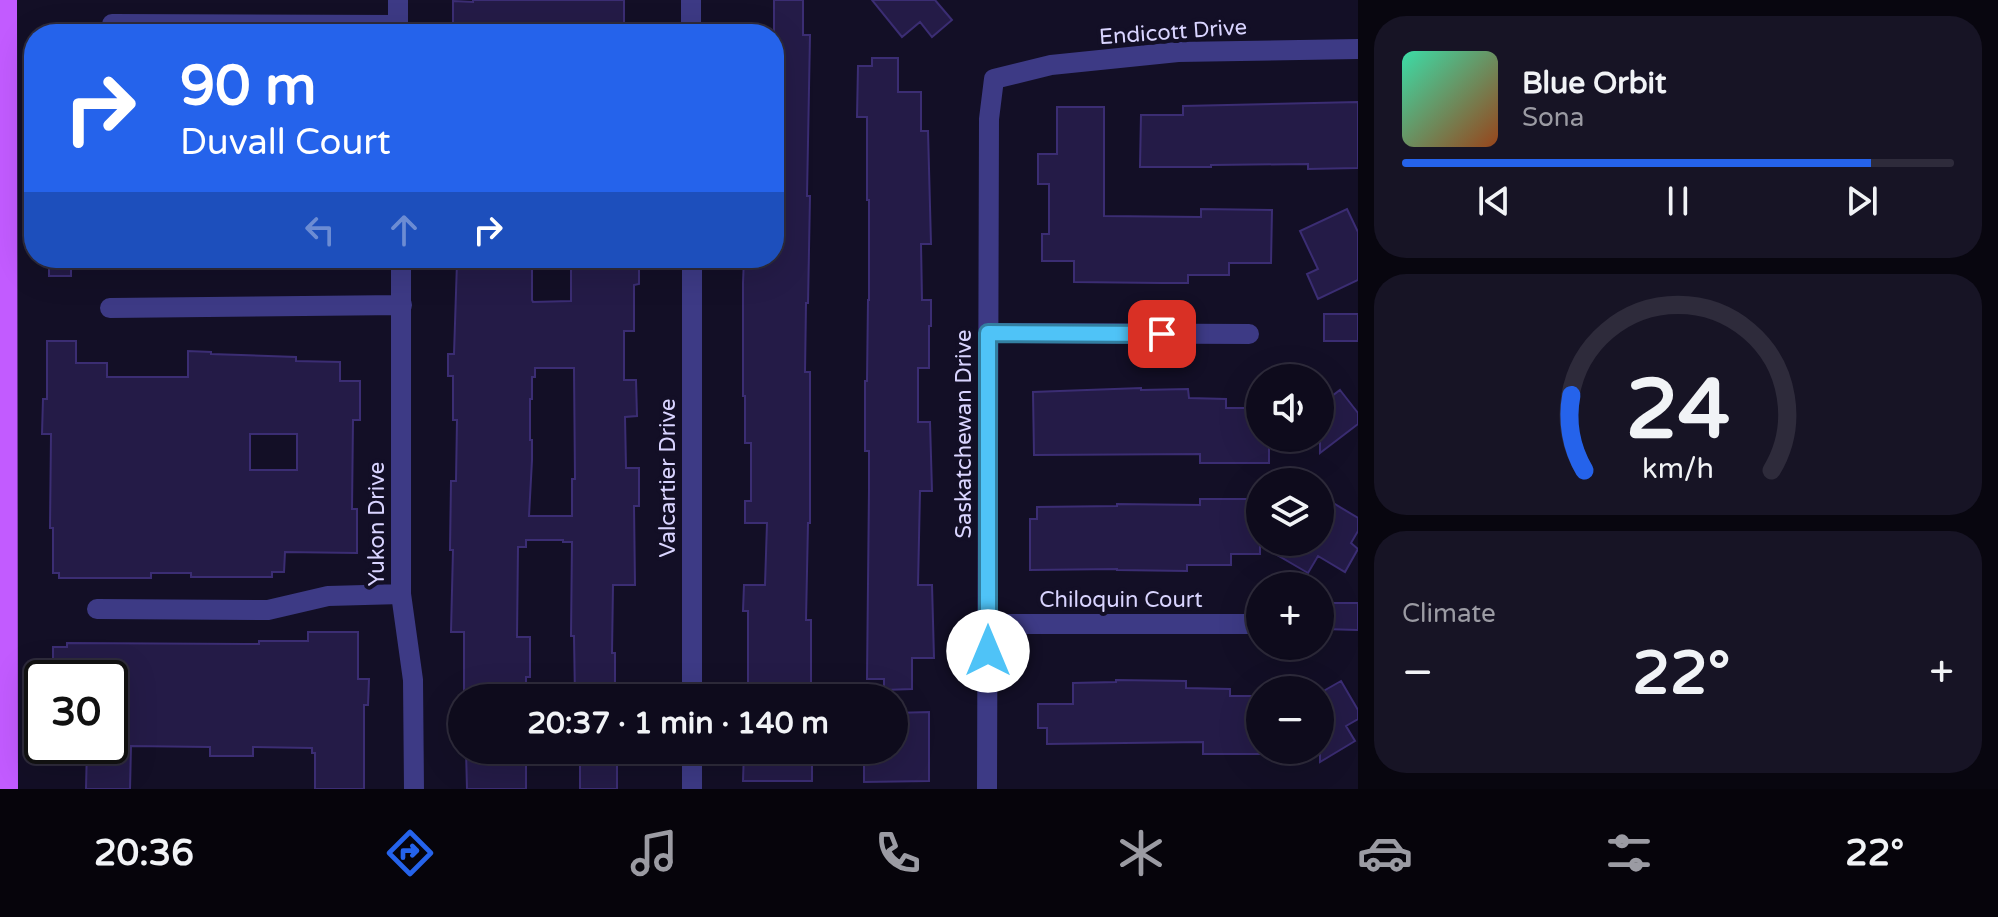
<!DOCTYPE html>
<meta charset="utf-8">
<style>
body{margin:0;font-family:"Varela Round",sans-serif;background:#171425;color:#f1f3f6;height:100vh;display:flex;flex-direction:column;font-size:30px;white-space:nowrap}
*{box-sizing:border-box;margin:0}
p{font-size:26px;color:#9b9ba3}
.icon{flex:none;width:44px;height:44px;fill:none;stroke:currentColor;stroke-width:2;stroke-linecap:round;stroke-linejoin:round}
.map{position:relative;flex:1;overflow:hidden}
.side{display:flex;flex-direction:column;gap:16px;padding:16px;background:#08060f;width:640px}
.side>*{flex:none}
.hud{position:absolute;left:24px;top:24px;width:760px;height:244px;border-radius:32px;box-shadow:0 8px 32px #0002,0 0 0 2px #2e2b3b;background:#2563eb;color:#fff;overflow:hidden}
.fabs{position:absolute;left:1246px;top:364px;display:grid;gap:16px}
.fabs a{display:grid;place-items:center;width:88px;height:88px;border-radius:50%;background:#0e0b1c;box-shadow:0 8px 32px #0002,0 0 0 2px #2e2b3b;font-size:40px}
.speed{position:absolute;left:24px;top:660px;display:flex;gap:16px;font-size:40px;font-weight:700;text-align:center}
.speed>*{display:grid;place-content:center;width:104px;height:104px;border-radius:50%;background:#0e0b1c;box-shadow:0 8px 32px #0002,0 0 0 2px #2e2b3b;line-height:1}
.speed .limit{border:4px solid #111;border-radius:12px;background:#fff;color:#111}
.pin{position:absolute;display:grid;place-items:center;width:68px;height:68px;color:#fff;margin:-34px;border-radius:16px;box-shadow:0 4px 12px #0006}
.me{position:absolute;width:88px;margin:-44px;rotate:0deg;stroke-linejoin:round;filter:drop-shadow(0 0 6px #0008)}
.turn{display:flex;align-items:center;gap:28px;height:168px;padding:0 24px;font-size:36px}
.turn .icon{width:104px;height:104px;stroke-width:2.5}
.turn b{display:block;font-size:56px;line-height:68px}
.lanes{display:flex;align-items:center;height:76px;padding:0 24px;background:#0003;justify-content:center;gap:40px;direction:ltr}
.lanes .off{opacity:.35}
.big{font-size:60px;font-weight:800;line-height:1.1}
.side .widget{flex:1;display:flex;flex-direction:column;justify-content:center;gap:12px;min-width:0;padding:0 28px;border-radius:32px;background:#171425}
.side .dial{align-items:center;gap:0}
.dial svg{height:208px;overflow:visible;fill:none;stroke:#2e2b3b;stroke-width:7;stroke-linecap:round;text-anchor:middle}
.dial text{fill:#f1f3f6;stroke:none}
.song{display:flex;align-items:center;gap:24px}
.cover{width:96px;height:96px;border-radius:12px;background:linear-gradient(135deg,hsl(160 70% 55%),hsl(20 70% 35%))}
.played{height:8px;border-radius:4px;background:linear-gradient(90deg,#2563eb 85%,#2e2b3b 85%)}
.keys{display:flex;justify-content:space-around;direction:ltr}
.heat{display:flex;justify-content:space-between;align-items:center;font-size:44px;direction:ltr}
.trip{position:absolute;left:448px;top:684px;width:460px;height:80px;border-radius:40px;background:#0e0b1c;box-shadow:0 8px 32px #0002,0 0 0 2px #2e2b3b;font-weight:800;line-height:80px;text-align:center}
.tab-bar{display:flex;height:128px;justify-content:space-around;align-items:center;background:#06040b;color:#9b9ba3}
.tab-bar .icon{width:56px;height:56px}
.tab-bar .on{color:#2563eb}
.tab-bar b{font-size:36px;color:#f1f3f6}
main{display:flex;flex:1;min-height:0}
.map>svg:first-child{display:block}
.building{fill:#241b47;stroke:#3b2d73;stroke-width:2;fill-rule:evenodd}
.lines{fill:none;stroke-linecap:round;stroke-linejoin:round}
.minor{stroke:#3d3a85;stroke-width:20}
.primary{stroke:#c25bff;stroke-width:20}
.route-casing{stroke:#337fa1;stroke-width:20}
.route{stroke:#4fc3f7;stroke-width:14}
.labels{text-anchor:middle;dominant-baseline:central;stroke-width:8;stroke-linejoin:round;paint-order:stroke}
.street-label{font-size:22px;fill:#d9d4ff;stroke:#130f26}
</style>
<main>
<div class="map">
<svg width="1358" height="789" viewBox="0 0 1358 789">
<rect width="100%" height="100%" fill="#130f26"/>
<!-- building -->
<path class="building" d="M473 0H624V34H556V28L510 27V34H468V26H453V1L473 2Z
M774 0H803V35H810L807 196H810L808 303H806L805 372H810V523H808L806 620H811V692H748V611H743L744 585H765L767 523H745V501H751V443H745V396H743V283L744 258H774Z
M872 0H935L952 20 932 37 920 22 902 37Z
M872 58H898V92H921V131H928L931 244H921L922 300H931V326H929V368H918V422H930L932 491H920L918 585H932L934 658H912V689L884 690V679H867L869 489V451H865V381H867L868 300H869V200H867V117H857L858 66H872Z
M1358 102V168L1308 169V164L1211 165V167H1140L1141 115H1183V106Z
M1057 107H1104V216L1201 217V209L1272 210 1271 263H1229V275H1188V283H1161L1074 282V261H1042V234H1049V184H1038V154H1057Z
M1347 209 1358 232V280L1318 299 1307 274 1318 269 1300 231Z
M49 258H71V276H49Z
M477 258H532V300L533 302 571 301V258H639V284L634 285V331H624V380H636L637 416 625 417 626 468H639V506H634L635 585H613L612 653H615V698H575L574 636H571L572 542H563V540H526V547H518L517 637H530V677H526V698H464V632H451L453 550H450L451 481H456L457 420H453V376H448V354H454L457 262H477ZM535 368H574L575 479H572V516H529L532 460V440H530V399H532V377H535Z
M1324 314H1358V341H1324Z
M47 341H76V363H107V377H188V351L211 352V354L296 357V361L340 362V381H360V420H353L352 509H357V553L285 552 284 572H272V577H191V573H151V578H59V573H53V528H50L51 434H42L43 399H47ZM250 434H297V470H250Z
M1141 388V390L1188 389 1189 398 1226 399V408H1260V438H1269V463H1200V454L1034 455 1033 392Z
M1340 390 1358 413V424L1320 453V403L1324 408V402Z
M1320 495 1358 518V531L1351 543 1358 549 1345 572 1318 556 1308 573 1260 545V554H1231V565H1187V571L1117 570V569L1030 570V519H1037V507L1117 506V504L1200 505V499H1260V542H1320Z
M1324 603H1358V630L1324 629Z
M308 632H358V679H369L368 705H364V789H315V753H312V748L253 747V756H210V747L131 746 130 789H86L87 746H110V678H65V676H53V647H67V643L246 644H259V641H308Z
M1116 680 1186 681V688L1230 689V696H1260V754H1203V742L1047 744V728H1038V704H1073V683L1116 682Z
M1341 681 1358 710V719L1346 726 1355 741 1320 762V693Z
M929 712V781L864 782V750H894V713Z
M466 750H526V789H467Z
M580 750H617V789H580Z
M744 750H812V781H743Z"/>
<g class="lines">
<!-- minor -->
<path class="minor" d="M691 0V34
M112 24 398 25
M398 34V0
M401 258V594L413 680 414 789
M692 258V698
M110 308 402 305
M988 333 1249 334
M97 609 268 610 328 596 401 594
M988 624H1254
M692 750V789
M987 789 989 119 994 79 1051 65 1178 52 1358 49"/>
<!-- primary -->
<path class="primary" d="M7 0 8 789"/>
</g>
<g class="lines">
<defs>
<path id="route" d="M988 651V333L1162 334"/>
</defs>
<!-- route casing -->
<use href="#route" class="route-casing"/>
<!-- route -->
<use href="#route" class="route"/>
</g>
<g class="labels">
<!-- street labels -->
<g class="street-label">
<text transform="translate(1173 32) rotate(-4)">Endicott Drive</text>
<text transform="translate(964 434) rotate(-90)">Saskatchewan Drive</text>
<text transform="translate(668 478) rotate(-90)">Valcartier Drive</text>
<text transform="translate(377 524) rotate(-90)">Yukon Drive</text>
<text x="1121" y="600">Chiloquin Court</text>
</g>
</g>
</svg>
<div class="fabs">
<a><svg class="icon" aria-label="sound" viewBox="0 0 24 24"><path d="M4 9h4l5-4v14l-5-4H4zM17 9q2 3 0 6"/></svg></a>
<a><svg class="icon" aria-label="layers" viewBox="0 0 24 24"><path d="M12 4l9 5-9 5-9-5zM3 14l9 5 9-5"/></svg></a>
<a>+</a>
<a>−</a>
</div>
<div class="speed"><div class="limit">30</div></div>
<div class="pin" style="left:1162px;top:334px;background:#d93025"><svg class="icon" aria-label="arrive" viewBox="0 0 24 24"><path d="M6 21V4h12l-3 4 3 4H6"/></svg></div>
<svg class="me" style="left:988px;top:651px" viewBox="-20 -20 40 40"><circle r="19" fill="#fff"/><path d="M0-13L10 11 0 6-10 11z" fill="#4fc3f7"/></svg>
<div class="trip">20:37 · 1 min · 140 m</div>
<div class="hud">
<div class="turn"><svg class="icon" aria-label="right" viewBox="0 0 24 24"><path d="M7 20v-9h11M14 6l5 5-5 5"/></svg><div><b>90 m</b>Duvall Court</div></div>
<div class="lanes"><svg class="icon off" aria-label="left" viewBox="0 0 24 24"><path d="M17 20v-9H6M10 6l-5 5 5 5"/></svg><svg class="icon off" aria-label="ahead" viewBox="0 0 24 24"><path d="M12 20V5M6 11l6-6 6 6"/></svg><svg class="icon" aria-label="right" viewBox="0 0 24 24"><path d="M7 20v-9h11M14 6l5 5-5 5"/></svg></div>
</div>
</div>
<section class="side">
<div class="widget">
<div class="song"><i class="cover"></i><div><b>Blue Orbit</b><p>Sona</p></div></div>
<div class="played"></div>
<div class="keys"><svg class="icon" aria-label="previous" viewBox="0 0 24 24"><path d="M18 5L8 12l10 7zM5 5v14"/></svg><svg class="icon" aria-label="pause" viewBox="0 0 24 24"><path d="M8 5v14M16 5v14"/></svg><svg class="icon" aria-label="next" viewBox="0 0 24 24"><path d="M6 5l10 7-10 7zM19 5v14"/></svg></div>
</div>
<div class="widget dial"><svg viewBox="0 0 100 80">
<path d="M14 69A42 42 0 1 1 86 69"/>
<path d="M14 69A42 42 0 0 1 9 40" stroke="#2563eb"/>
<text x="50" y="56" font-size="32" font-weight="700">24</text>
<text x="50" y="72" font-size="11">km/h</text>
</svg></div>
<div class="widget"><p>Climate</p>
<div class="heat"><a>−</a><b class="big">22°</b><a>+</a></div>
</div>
</section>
</main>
<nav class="tab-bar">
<b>20:36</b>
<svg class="icon on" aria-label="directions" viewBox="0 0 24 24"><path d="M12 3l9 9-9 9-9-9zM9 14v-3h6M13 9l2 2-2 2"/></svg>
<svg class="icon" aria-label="music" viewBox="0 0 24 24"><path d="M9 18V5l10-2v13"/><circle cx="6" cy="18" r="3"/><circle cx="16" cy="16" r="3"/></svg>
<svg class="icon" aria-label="phone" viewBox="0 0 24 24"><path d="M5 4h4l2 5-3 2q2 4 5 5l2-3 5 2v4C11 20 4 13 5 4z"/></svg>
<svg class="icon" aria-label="climate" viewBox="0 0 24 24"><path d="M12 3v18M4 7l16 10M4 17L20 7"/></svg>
<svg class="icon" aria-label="car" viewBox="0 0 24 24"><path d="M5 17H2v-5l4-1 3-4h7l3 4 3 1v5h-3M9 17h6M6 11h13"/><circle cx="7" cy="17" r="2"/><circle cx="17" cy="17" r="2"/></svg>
<svg class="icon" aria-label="filters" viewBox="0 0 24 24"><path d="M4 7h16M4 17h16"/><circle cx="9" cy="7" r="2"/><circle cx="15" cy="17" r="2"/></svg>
<b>22°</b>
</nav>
